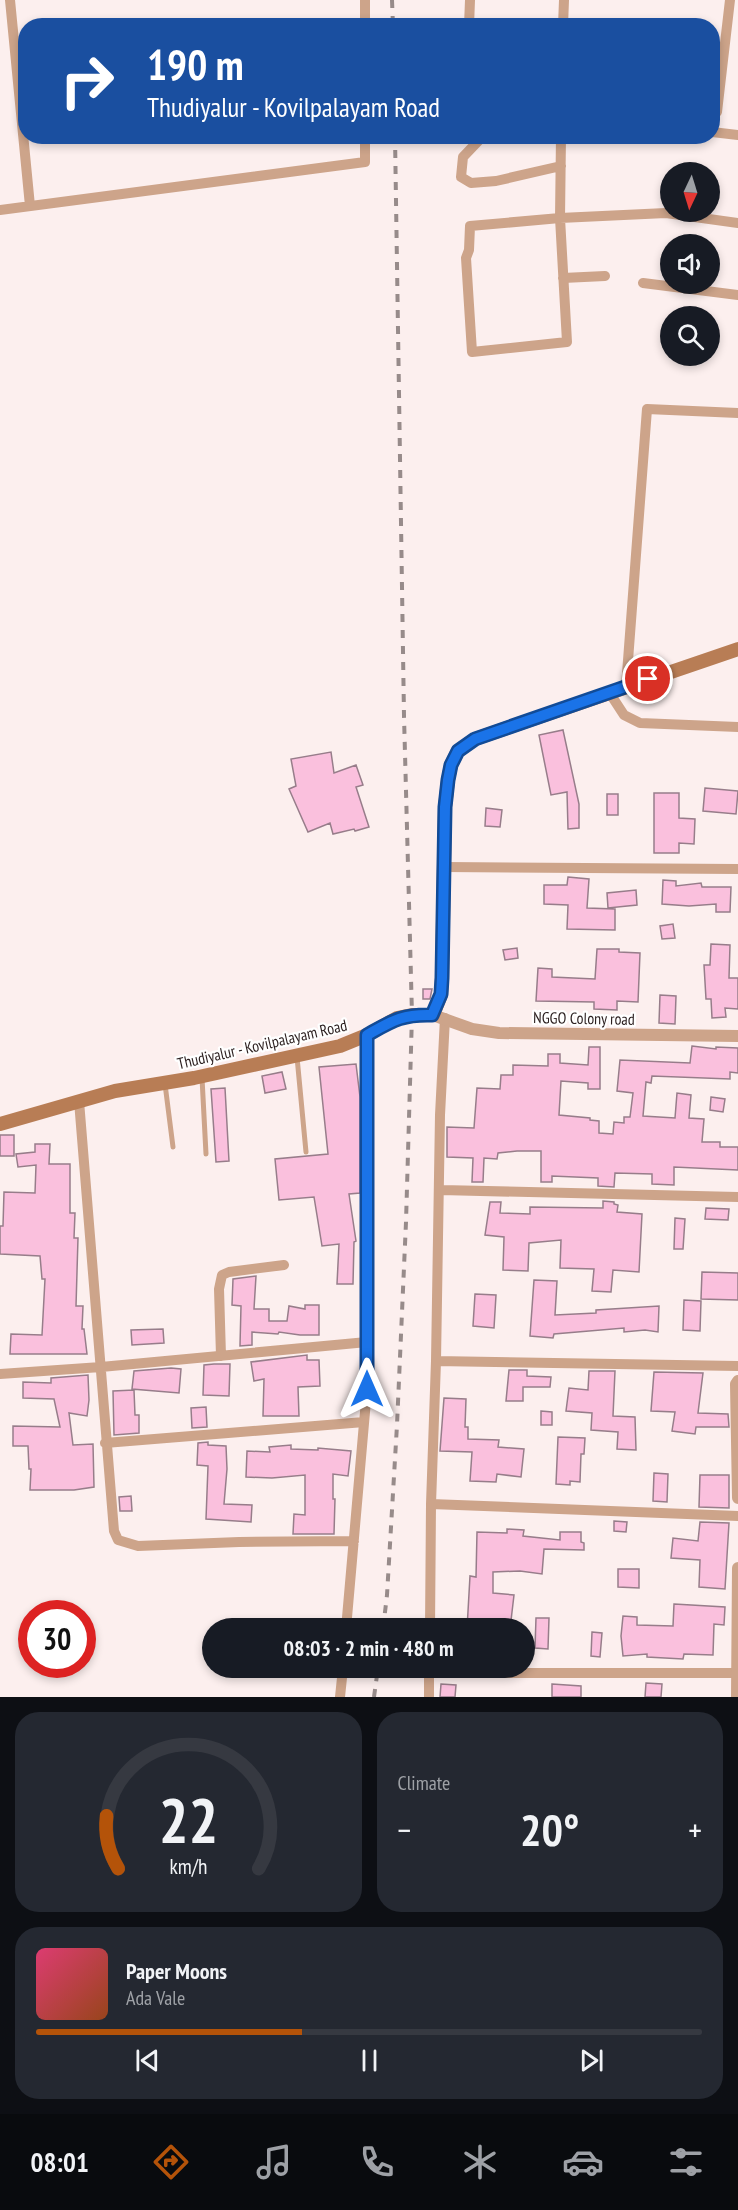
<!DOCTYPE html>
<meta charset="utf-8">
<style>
body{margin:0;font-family:"PT Sans Narrow",sans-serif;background:#242831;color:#f1f3f6;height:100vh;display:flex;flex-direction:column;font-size:22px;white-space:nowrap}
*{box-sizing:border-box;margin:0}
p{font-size:20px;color:#9ea1a6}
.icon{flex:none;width:33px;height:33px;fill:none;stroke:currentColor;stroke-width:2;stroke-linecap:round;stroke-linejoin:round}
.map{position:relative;height:1697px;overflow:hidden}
.panel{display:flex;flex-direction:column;gap:15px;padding:15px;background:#0d0f14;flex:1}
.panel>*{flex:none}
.guide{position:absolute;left:18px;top:18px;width:702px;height:126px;border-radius:24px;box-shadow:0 3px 9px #0003;background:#1a4fa0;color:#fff;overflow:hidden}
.needle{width:39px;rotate:184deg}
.controls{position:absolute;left:660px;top:162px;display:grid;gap:12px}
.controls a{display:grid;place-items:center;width:60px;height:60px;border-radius:50%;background:#171b24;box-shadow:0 3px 9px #0003;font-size:30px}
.speed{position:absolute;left:18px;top:1600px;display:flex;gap:12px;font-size:30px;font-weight:700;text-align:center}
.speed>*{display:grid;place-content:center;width:78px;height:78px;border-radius:50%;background:#171b24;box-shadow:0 3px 9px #0003;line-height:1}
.speed .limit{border:9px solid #d22;background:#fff;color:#111}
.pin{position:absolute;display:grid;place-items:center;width:51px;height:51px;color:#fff;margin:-26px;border:3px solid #fff;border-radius:50%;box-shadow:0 2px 6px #0007}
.me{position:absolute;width:66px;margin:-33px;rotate:0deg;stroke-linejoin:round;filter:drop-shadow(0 0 4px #0008)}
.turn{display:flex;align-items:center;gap:21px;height:126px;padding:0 30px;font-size:27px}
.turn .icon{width:78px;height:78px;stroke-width:2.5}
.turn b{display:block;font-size:42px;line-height:51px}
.big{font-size:45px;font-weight:600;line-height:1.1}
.panel .card{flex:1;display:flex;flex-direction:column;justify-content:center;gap:9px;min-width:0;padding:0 21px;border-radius:24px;background:#242831}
.panel .dial{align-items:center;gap:0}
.dial svg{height:156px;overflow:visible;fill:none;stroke:#363941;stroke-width:7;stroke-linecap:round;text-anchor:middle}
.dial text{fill:#f1f3f6;stroke:none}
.song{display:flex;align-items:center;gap:18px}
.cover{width:72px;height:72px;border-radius:9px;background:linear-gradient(135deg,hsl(340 70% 55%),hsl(20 70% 35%))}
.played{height:6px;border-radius:3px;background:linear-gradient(90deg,#b45309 40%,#363941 40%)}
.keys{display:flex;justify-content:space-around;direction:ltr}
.heat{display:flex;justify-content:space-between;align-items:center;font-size:33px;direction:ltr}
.panel .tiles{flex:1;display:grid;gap:15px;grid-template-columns:1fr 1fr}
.card:last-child{grid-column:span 2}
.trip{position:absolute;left:202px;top:1618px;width:333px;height:60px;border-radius:30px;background:#171b24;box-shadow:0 3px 9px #0003;font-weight:600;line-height:60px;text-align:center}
.tabs{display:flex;height:96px;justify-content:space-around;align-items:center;background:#090b0e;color:#9ea1a6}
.tabs .icon{width:42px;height:42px}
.tabs .selected{color:#b45309}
.tabs b{font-size:27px;color:#f1f3f6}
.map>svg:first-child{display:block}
.building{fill:#fac0dd;stroke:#977d8a;stroke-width:1.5}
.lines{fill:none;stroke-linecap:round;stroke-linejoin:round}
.service{stroke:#cda48a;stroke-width:5}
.minor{stroke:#cda48a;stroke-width:10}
.tertiary{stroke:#cda48a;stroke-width:12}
.secondary{stroke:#b87d55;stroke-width:14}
.rail{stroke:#978b8a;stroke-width:4;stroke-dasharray:8 8;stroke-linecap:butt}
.route-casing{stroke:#114b97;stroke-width:15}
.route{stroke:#1a73e8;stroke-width:10}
.labels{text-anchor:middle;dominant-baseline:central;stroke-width:4.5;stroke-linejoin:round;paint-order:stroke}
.street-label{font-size:16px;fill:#2a1e1e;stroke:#fff}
</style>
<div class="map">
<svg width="738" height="1697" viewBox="0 0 738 1697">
<rect width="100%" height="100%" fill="#fcefee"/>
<!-- building -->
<path class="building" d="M563 730 579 804V828L568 829 567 792 551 795 539 735Z
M331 752 334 773 356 765 363 785 356 787 369 827 355 831 354 829 333 834 330 823 308 832 289 789 296 786 291 759Z
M705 788 738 791 736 814 703 811Z
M654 793H679V818L695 819 694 844 679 843V853H654Z
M607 794H618V815H607Z
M486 808 502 810 500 827 485 826Z
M568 877 589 879 587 908 615 909V930L567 929 568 905 544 904V885H567Z
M663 880 676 881V886L701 883 702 887H731L730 912H716V904L689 906 662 904Z
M636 890 637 905 608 908 607 893Z
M673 924 675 938 662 939 660 926Z
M711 944 730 945 729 978H738V1009L725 1008 726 1017 712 1018 711 999H706L704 965H710Z
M517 948 518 958 505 960 503 950Z
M597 949H619V952L640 953 638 1002 617 1001V1010L594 1009V1002L536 1001 538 968 552 969V977L595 979Z
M423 989H432L430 999H423Z
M660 995 676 996 675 1024 659 1023Z
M692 1046 716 1049V1047L738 1048V1073L730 1072V1079L652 1076 651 1083 646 1082 643 1116 675 1118 677 1093 691 1095 689 1118 704 1119 702 1142H720V1147H738V1170L674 1167V1185L652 1184V1174L615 1173 614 1187 598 1186V1178L552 1176V1182H541V1151H517L498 1153 497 1159 484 1158 483 1182H472L473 1158 447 1157V1127L474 1128 477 1088 500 1089 501 1075H513V1065L548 1066V1054H560V1063L588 1065 589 1047H600V1089H588V1083L561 1081 559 1115 590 1118V1120L599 1121V1133L613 1134 614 1122 624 1123V1117H630L633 1093 617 1091 620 1060 690 1063Z
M356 1064 360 1097V1193L349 1194 356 1241 354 1242 353 1284H337L339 1244 322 1246 314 1197 279 1200 275 1159 328 1154 319 1067Z
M282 1072 286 1089 265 1093 262 1076Z
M225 1088 229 1161 216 1162 211 1089Z
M711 1097 725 1099 723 1112 710 1110Z
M0 1135H14V1156H0Z
M35 1144H50L49 1164H70V1213H75L74 1238H78L76 1306H83L82 1329H84L87 1354H10L11 1334 42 1335 45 1279H42L40 1256 0 1254V1226H3L4 1192 35 1193 36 1165 18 1167 16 1154 35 1152Z
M603 1201 614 1202V1204L618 1205 617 1212 642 1214 639 1272 613 1270 611 1292 592 1291 594 1269 560 1268 561 1240 529 1243 528 1271 503 1270 504 1237 485 1235 490 1202H501L500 1213 530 1214V1207L603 1208Z
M706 1208 729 1209 728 1220 705 1219Z
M675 1218 685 1219 683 1249H674Z
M702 1272 738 1273V1300L701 1299Z
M256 1276 254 1309H269V1321H287L289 1306 305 1309V1305H319V1335H300L279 1332 278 1334 252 1332V1345L240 1346 241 1306 232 1305 233 1279Z
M534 1280 557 1281 555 1315 596 1313V1310L659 1306 658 1332 645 1330 624 1332V1328L554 1334 553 1338 530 1336Z
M475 1294 496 1295 494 1328 473 1326Z
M684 1300 701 1301 700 1331 683 1330Z
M163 1329 164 1343 132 1345 131 1330Z
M307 1355V1360H319L320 1386 298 1387 299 1416H263L264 1379 254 1381 251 1362Z
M214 1364H230L229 1396 203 1395 204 1365Z
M171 1368 181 1369 179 1393 132 1389 134 1371Z
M509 1370H527V1376L551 1377 550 1387H523V1401H506Z
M589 1371H615L613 1416 635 1417 636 1450 617 1449 618 1432 591 1430 592 1413 566 1411 569 1388 588 1390Z
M654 1372 703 1373 698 1413 728 1414 729 1427H696L695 1434 672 1431 675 1412 651 1411Z
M88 1375 89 1400 87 1416 69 1413 73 1445 93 1444 94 1487 74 1490H30L31 1469H29L28 1446H13V1426L60 1427 54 1399 23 1398V1382L51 1383V1378Z
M134 1390 135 1415H139V1433L114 1435 113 1391Z
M444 1398 466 1399 465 1427H468V1439L499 1440 498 1447 524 1449 521 1477 497 1474 496 1482 470 1481 472 1452 440 1451Z
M206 1407 207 1427 192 1428 191 1408Z
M541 1411 552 1412V1425H541Z
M558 1437 585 1438 584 1454H581L580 1482 570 1481V1485L556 1484Z
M208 1442V1445L226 1446 227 1469 224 1504 252 1505 251 1522 206 1519 208 1466 197 1465 198 1443Z
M291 1445V1449L318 1450V1448L351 1451 348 1476 333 1474V1499H335L334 1534H293L294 1514 305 1515V1475L272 1478 246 1477 247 1451 270 1452 269 1447Z
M654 1473 668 1474 667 1502 653 1501Z
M700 1475H729V1508L699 1507Z
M131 1496 132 1511H120L119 1497Z
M614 1521 627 1522 626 1532 614 1531Z
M700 1522 729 1523 725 1589 699 1587 700 1560 671 1558 673 1538 698 1541Z
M507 1529 524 1530 523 1536 560 1540V1532H581V1542L584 1543V1550L544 1549 542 1574 520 1571 493 1572V1593L514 1595 510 1629H467L470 1576 476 1577 477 1532 507 1533Z
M618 1569H639V1588L618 1587Z
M674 1604 725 1607 724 1625 714 1624 713 1655 684 1654 683 1659 647 1657V1654L623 1656 621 1636 623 1616 637 1617V1625L673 1626Z
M536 1618H549L548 1649 535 1648Z
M592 1632 602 1633 600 1657 591 1656Z
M646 1683 662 1684 661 1697H645Z
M441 1684 456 1685 455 1697H440Z
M552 1684 581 1686V1697H552Z"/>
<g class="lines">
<!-- service -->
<path class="service" d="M297 1057 306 1152
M202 1078 206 1154
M165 1084 173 1147"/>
<!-- minor -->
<path class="minor" d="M10 0 30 206
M365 26V0
M469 26 470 0
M563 26 564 0
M717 112 730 0
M712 132 738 135
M483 136 463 157 461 177 471 183 496 181 561 166
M561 136 560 218 567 342 472 352 466 258 469 250 470 226 560 218 666 213 738 223
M0 210 365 162V136
M563 278 605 276
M643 283 738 295
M626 687 647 409 738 413
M609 692 624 715 640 723 738 727
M444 867 738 869
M445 1018 440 1115 436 1361 738 1366
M79 1101 114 1531 118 1540 138 1546 239 1542 354 1541
M441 1190 738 1197
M221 1356 219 1289 222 1275 229 1272 284 1265
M0 1374 101 1367 367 1342
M105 1443 364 1422
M431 1504 436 1361
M346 1629 367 1389V1035
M430 1629 431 1504 738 1516
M429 1668V1673H738
M340 1697 343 1668
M429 1697V1673"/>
<!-- tertiary -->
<path class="tertiary" d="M433 1015 472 1029 499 1033 738 1036
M738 1381 736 1384 738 1498
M737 1697 738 1568"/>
<!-- secondary -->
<path class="secondary" d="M0 1124 115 1091 194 1078 340 1046 367 1035 397 1018 412 1015H433L441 995 442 978 445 807 448 780 451 765 458 751 475 739 738 649"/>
<!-- rail -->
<path class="rail" d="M392 0 393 26
M383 1629 387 1595 397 1425 406 1222 412 1015 404 716 395 136
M374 1697 378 1668"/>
</g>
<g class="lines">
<defs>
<path id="route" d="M367 1389V1035C392 1021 402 1014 432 1015L441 994 442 978 445 807 448 780 451 765 458 751 475 739 648 679"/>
</defs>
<!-- route casing -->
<use href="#route" class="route-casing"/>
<!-- route -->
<use href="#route" class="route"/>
</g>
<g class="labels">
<!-- street labels -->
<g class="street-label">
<text transform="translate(584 1018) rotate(1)">NGGO Colony road</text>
<text transform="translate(262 1044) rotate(-13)">Thudiyalur - Kovilpalayam Road</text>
</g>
</g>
</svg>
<div class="controls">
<a><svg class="needle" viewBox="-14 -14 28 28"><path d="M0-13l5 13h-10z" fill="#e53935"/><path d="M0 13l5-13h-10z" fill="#9ea1a6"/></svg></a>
<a><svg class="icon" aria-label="sound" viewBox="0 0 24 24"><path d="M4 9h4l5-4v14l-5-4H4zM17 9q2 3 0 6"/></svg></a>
<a><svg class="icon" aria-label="search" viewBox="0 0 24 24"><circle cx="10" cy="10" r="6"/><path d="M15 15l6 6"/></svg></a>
</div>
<div class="speed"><div class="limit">30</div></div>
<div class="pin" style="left:648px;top:679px;background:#d93025"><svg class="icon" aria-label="arrive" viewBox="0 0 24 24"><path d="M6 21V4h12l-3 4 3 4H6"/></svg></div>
<svg class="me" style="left:367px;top:1389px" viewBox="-20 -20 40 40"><path d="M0-17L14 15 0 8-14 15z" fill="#1a73e8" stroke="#fff" stroke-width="4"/></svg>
<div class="trip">08:03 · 2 min · 480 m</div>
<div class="guide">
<div class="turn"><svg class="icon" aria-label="right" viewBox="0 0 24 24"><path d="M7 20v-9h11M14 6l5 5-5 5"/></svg><div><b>190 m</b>Thudiyalur - Kovilpalayam Road</div></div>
</div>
</div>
<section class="panel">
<div class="tiles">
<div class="card dial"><svg viewBox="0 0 100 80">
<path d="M14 69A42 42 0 1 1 86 69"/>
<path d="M14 69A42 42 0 0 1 8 42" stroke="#b45309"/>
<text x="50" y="56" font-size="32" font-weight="700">22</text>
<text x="50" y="72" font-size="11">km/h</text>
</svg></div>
<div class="card"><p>Climate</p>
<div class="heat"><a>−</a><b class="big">20°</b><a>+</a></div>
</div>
<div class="card">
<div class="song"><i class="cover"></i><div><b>Paper Moons</b><p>Ada Vale</p></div></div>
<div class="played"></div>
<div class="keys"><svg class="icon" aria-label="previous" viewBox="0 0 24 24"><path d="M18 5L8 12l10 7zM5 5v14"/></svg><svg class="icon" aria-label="pause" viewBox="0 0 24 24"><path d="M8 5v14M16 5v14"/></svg><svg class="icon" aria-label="next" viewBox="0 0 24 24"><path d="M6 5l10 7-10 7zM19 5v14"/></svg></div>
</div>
</div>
</section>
<nav class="tabs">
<b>08:01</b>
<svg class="icon selected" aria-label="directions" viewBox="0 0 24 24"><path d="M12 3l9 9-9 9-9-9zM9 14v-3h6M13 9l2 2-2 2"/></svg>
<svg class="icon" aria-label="music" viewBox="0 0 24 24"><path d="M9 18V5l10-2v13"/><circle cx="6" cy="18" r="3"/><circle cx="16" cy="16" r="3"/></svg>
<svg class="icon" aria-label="phone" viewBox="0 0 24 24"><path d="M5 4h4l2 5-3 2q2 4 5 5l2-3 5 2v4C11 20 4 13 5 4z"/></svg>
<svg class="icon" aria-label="climate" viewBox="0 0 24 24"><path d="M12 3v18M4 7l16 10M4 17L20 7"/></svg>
<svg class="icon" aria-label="car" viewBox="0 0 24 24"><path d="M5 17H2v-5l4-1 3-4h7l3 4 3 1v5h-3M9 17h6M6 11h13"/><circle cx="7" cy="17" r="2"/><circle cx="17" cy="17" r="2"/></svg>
<svg class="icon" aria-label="filters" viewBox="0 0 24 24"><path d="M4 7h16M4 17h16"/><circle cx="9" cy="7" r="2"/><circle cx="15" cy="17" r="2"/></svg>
</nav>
